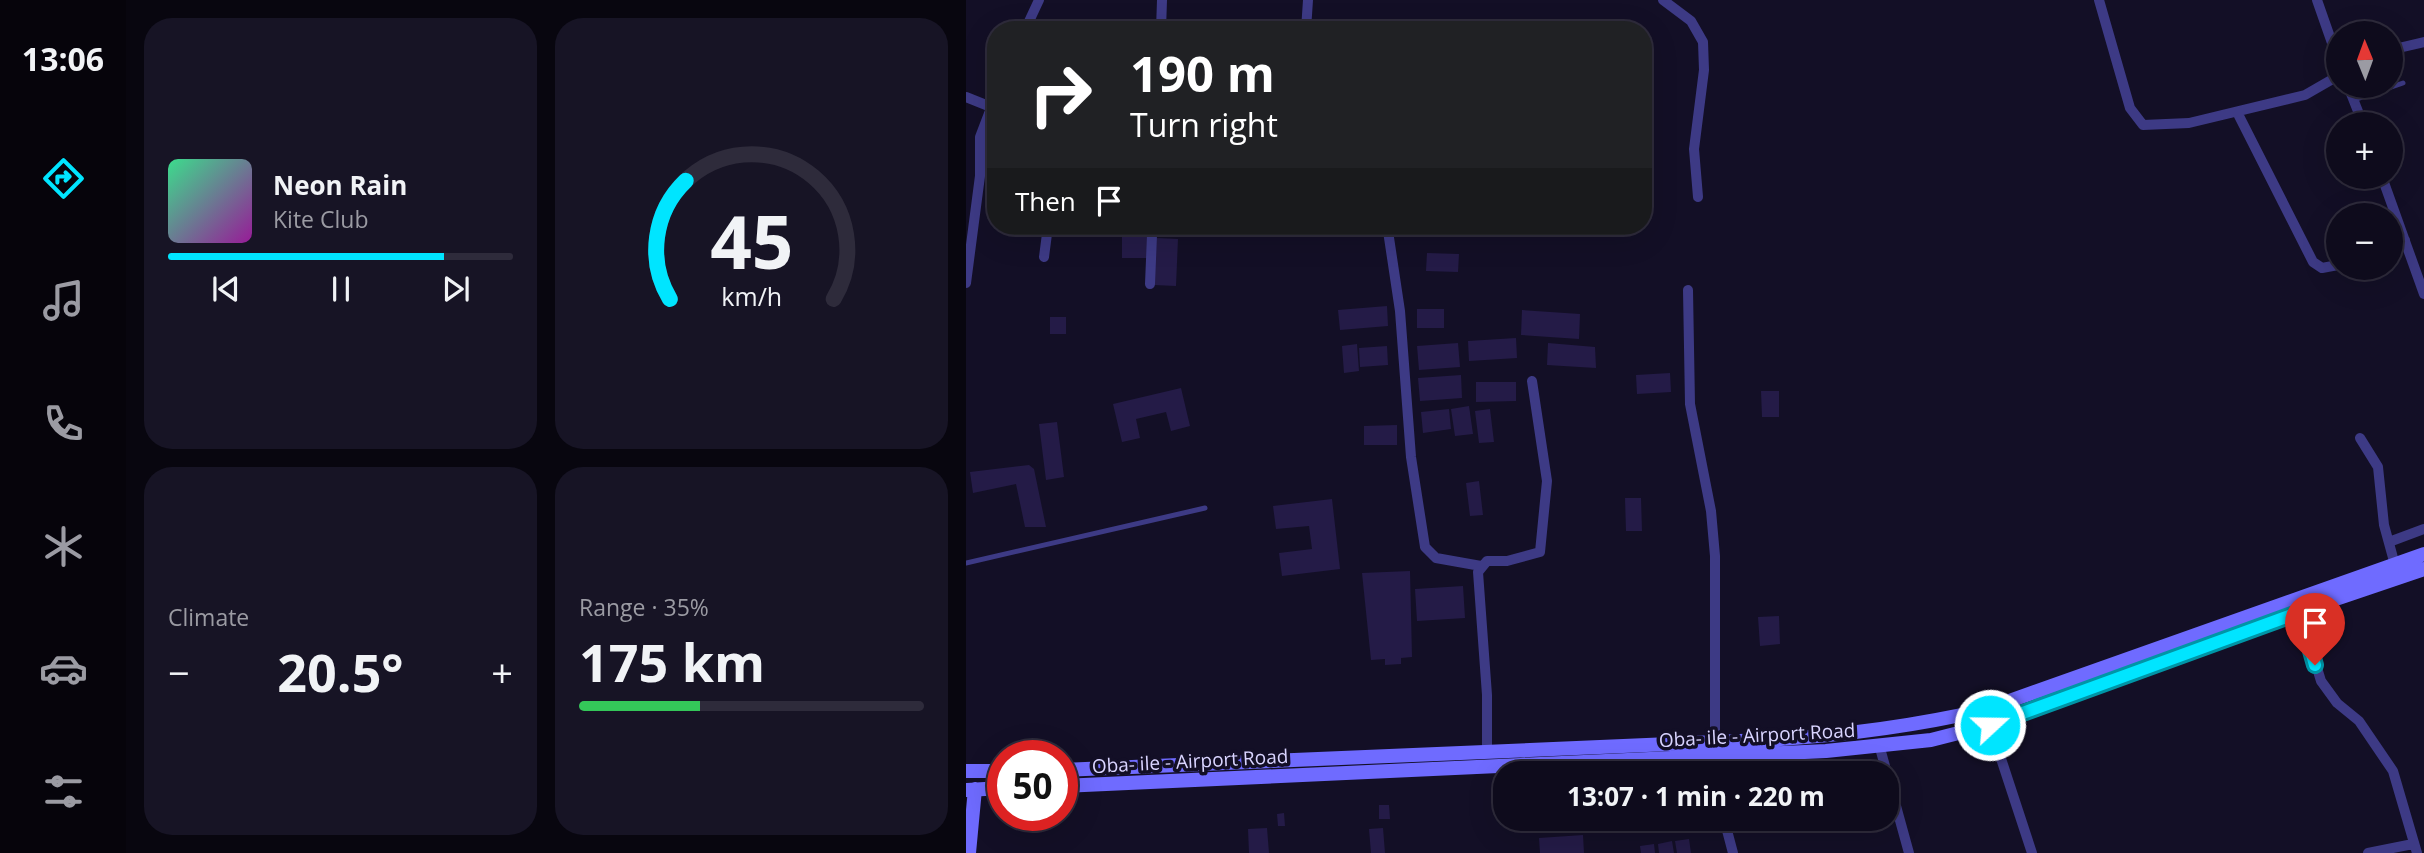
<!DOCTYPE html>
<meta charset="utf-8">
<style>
body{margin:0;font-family:"Open Sans",sans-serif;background:#171425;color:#f1f3f6;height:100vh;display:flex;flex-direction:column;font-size:26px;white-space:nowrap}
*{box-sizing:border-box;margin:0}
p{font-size:23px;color:#9b9ba3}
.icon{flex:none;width:38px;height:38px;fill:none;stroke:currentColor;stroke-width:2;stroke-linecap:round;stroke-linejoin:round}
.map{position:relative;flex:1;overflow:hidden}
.drawer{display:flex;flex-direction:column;gap:18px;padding:18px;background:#08060f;width:840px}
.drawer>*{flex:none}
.hud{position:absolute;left:21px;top:21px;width:665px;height:214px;border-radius:28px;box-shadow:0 7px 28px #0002,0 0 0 2px #2e2b3b;background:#202124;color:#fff;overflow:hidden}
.needle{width:46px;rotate:359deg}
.controls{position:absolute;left:1360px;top:21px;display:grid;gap:14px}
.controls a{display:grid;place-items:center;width:77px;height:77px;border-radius:50%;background:#0e0b1c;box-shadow:0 7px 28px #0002,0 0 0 2px #2e2b3b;font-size:35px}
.speed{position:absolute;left:21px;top:740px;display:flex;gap:14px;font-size:35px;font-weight:700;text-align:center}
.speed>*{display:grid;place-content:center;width:91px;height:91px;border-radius:50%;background:#0e0b1c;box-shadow:0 7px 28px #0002,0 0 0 2px #2e2b3b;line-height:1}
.speed .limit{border:10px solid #d22;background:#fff;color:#111}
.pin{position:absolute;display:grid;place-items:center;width:60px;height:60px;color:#fff;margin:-72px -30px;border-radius:50% 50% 50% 0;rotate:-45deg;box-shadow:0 0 7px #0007}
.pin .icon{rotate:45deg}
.me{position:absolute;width:77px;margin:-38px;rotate:69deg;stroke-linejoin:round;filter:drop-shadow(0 0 5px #0008)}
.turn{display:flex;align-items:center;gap:24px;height:147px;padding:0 28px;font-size:32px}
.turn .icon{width:91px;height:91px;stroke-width:2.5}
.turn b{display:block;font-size:49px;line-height:60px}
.then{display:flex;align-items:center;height:66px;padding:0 28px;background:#0003;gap:14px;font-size:26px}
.big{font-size:52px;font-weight:700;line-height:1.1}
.drawer .widget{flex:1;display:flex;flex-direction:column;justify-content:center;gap:10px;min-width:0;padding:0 24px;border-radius:28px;background:#171425}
.drawer .dial{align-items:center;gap:0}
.dial svg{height:182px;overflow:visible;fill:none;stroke:#2e2b3b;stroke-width:7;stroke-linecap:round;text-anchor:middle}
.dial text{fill:#f1f3f6;stroke:none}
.song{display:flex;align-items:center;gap:21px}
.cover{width:84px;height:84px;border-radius:10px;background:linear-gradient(135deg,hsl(150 70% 55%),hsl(300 70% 35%))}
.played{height:7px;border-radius:4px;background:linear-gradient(90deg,#00e5ff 80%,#2e2b3b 80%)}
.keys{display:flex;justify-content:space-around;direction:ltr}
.heat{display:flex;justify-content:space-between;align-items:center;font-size:38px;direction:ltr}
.charge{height:10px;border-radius:5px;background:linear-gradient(90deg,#34c759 35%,#2e2b3b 0)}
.drawer .tiles{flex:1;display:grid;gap:18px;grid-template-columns:repeat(2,1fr)}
.trip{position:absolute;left:527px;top:761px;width:406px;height:70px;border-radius:28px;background:#0e0b1c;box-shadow:0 7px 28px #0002,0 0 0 2px #2e2b3b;font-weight:700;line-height:70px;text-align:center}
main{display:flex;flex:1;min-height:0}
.tab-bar{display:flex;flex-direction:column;width:126px;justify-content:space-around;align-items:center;background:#06040b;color:#9b9ba3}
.tab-bar .icon{width:49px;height:49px}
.tab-bar .current{color:#00e5ff}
.tab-bar b{font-size:32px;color:#f1f3f6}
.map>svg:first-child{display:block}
.building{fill:#241b47}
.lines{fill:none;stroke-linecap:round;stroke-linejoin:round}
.lane{stroke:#3d3a85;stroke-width:5}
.street{stroke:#3d3a85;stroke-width:10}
.secondary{stroke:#6f6bff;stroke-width:14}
.route-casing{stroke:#0095a6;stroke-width:18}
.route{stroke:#00e5ff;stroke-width:12}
.labels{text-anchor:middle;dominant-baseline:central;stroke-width:7;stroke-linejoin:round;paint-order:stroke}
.street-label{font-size:19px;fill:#d9d4ff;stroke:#130f26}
</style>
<main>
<nav class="tab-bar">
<b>13:06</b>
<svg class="icon current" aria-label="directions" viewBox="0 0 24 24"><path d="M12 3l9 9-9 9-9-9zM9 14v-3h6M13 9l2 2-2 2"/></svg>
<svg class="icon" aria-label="music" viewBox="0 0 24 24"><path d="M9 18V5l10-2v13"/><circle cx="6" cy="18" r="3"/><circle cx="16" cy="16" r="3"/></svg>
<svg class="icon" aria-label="phone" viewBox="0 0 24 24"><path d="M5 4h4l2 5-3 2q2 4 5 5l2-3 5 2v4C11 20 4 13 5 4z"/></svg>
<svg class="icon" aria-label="climate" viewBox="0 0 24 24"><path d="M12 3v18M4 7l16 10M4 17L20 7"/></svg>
<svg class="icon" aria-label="car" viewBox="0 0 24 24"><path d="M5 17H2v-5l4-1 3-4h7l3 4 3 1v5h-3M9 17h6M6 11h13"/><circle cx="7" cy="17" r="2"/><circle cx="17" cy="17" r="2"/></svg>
<svg class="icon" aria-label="filters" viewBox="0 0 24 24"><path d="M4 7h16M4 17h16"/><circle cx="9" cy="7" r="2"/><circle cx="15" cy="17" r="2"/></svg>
</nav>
<section class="drawer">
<div class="tiles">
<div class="widget">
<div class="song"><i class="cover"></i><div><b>Neon Rain</b><p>Kite Club</p></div></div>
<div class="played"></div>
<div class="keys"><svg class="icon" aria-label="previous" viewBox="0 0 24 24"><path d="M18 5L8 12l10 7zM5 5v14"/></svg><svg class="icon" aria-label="pause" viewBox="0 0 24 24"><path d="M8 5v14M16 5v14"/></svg><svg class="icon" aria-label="next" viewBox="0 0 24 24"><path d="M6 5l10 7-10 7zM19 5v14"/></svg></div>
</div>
<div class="widget dial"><svg viewBox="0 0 100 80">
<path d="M14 69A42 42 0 1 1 86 69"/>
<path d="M14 69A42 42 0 0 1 21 17" stroke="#00e5ff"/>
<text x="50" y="56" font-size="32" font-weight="700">45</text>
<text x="50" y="72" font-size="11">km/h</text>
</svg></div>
<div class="widget"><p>Climate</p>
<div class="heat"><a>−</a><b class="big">20.5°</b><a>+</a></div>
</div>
<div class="widget"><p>Range · 35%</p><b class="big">175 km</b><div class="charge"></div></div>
</div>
</section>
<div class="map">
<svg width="1458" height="853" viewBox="0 0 1458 853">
<rect width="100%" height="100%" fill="#130f26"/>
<!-- building -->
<path class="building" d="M156 234 182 235 181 258H156Z
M190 238 212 239 210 286 188 285Z
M461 253 493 254 492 272 460 271Z
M421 306 422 326 374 330 372 310Z
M451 309H478V328H451Z
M556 310 614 314 613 339 555 335Z
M84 317H100V334H84Z
M550 338 551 358 503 361 502 341Z
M492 343 494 367 453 370 451 346Z
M582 343 629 347 630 368 581 365Z
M391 344 393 371 378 373 376 346Z
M421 346 422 365 394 367 393 348Z
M704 373 705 392 671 394 670 375Z
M495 375 496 398 454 401 452 378Z
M510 382H550V401L510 402Z
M215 388 224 426 205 431 200 412 170 419 174 438 156 442 147 404Z
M795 391H813V417H796Z
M503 406 507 434 489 436 485 409Z
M483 409 485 429 457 433 455 412Z
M524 409 528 442 513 443 509 411Z
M91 422 98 477 80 480 73 424Z
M431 425V445H398V426Z
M63 465 68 469 80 527H59L50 484 7 493 4 472Z
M513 481 517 515 504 516 500 483Z
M659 498H675L676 531H660Z
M366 499 374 569 316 576 313 553 346 549 343 526 310 529 307 506Z
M444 571 446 657 435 658V664L419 665V659L405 660 396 573Z
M497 586 499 618 451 621 449 589Z
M813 616 814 644 794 646 792 617Z
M413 805H423L424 819H413Z
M318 813 319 826H312L311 814Z
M301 828 303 853H283L282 829Z
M417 828 419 853H405L403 829Z
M617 835 618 853H574L573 838Z
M723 839 725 853H711L709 841Z
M706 841 708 853H693L692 844Z
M688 844 689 853H675L674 846Z"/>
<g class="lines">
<!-- lane -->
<path class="lane" d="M1388 100 1437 83
M0 563 239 508"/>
<!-- street -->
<path class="street" d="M697 0 725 21 737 42 738 70 728 149 732 197
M1133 0 1164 108 1177 125 1223 123 1339 95 1372 76
M1351 0 1372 60
M59 30 73 0
M195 30 196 0
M340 30 342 0
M1424 50 1458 42
M1382 86 1397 124
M0 97 30 109
M1271 112 1347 262 1356 268 1372 265
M1416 177 1458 294
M183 226 186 235 184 284
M422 231 434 311 445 457 459 547 470 558 515 566
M1424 246 1439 240
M78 257 82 226
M0 283 14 176V137L30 95
M722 290 724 404 745 511 749 556V742
M1394 438 1412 467 1418 525 1429 565
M1423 542 1458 529
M1334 612 1355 681 1371 703 1393 721 1427 771 1451 853
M1024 725 1066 853
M914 748 943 853
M521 751V695L512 572 521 561H541L574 552 581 481 566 381
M775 774 776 755
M758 819 767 853
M1402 853 1447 844"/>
<!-- secondary -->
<path class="secondary" d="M96 770 797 740C872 736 944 727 1018 710L1458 554
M0 771H37
M96 786 860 751 965 740 1024 725 1267 634 1458 569
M1 790 37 788
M3 853 9 789"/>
</g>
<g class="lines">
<defs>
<path id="route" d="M1024 725 1334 612 1349 665"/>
</defs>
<!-- route casing -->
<use href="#route" class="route-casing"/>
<!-- route -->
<use href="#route" class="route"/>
</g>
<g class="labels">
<!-- street labels -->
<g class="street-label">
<text transform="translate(791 735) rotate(-3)">Oba- ile - Airport Road</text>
<text transform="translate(224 761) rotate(-3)">Oba- ile - Airport Road</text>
</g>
</g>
</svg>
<div class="controls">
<a><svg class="needle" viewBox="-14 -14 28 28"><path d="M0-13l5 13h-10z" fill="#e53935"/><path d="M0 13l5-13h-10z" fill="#9b9ba3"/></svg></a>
<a>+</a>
<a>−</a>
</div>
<div class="speed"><div class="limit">50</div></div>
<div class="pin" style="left:1349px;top:665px;background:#d93025"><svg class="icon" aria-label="arrive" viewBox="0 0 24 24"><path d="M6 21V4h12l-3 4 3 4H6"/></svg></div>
<svg class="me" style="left:1024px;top:725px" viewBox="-20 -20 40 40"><circle r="17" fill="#00e5ff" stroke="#fff" stroke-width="3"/><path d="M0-11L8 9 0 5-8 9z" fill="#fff"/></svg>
<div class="trip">13:07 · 1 min · 220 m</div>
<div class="hud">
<div class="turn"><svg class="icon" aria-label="right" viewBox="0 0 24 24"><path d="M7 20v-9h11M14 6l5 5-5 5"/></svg><div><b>190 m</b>Turn right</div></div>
<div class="then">Then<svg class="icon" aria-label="arrive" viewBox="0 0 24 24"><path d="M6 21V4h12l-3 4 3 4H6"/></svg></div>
</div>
</div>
</main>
